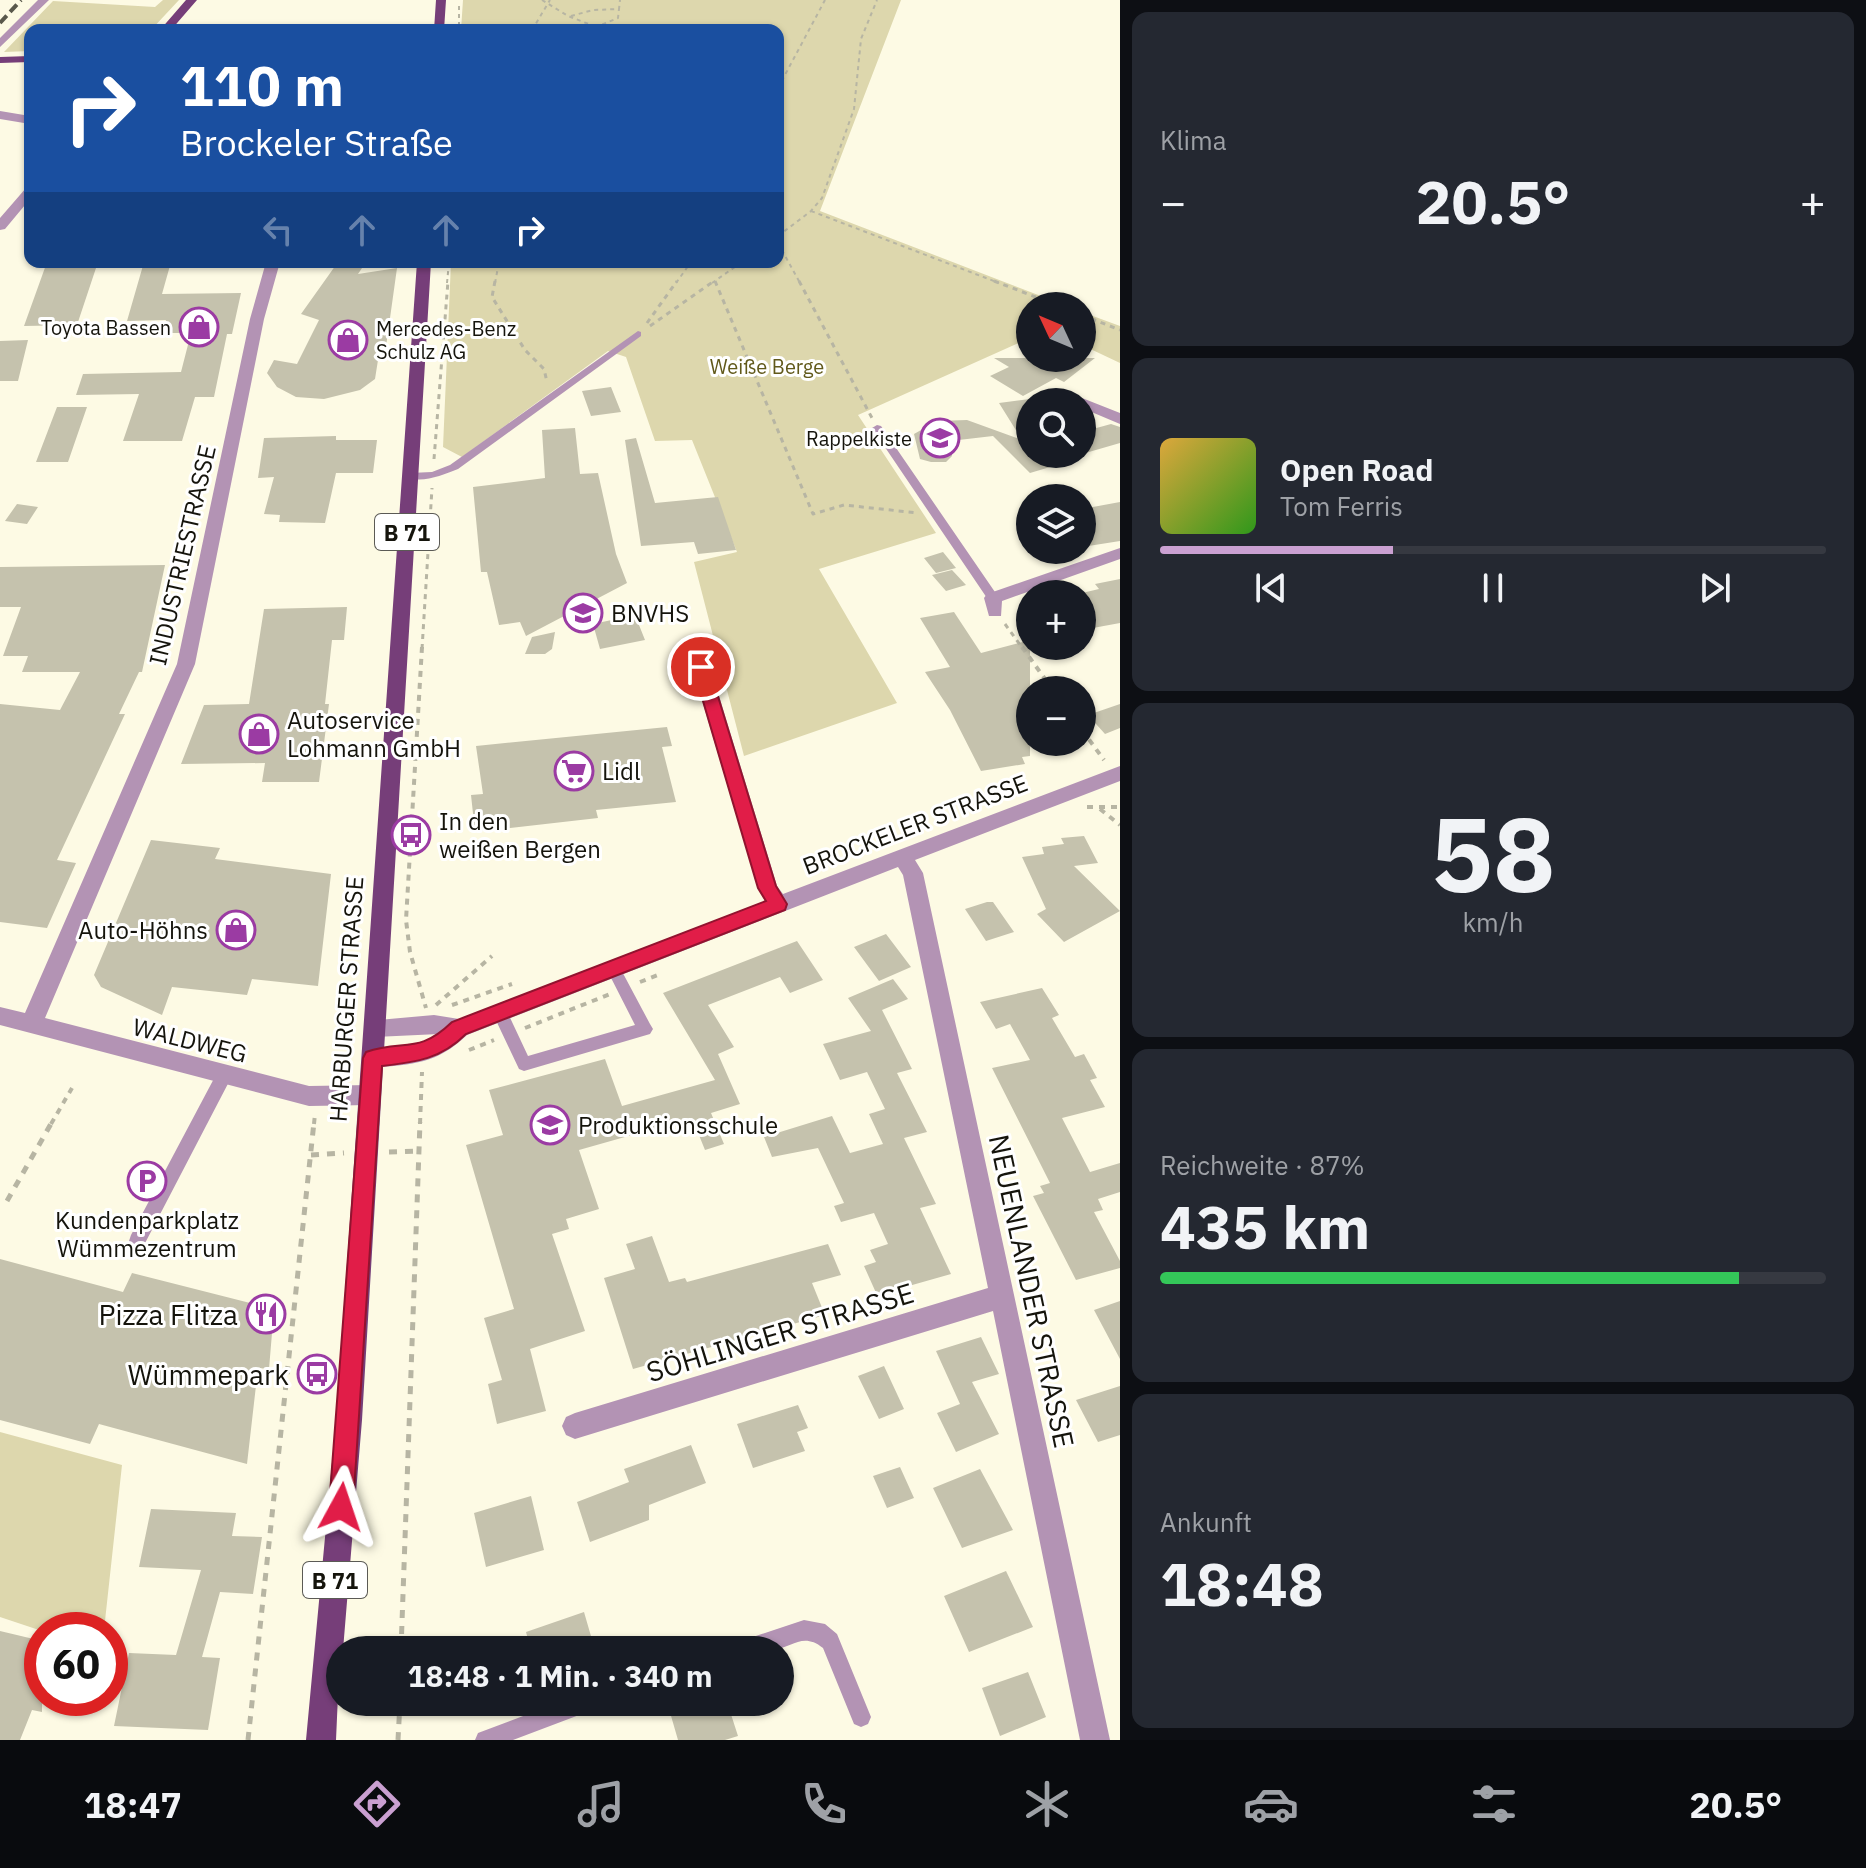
<!DOCTYPE html>
<html lang="de">
<meta charset="utf-8">
<style>
body{margin:0;font-family:"IBM Plex Sans",sans-serif;background:#242831;color:#f1f3f6;height:100vh;display:flex;flex-direction:column;font-size:30px;white-space:nowrap}
*{box-sizing:border-box;margin:0}
p{font-size:26px;color:#9ea1a6}
.icon{flex:none;width:44px;height:44px;fill:none;stroke:currentColor;stroke-width:2;stroke-linecap:round;stroke-linejoin:round}
.map{position:relative;flex:1;overflow:hidden}
.details{display:flex;flex-direction:column;gap:12px;padding:12px;background:#0d0f14;width:746px}
.details>*{flex:none}
.guide{position:absolute;left:24px;top:24px;width:760px;height:244px;border-radius:16px;box-shadow:0 2px 6px #0004;background:#1a4fa0;color:#fff;overflow:hidden}
.needle{width:52px;rotate:314deg}
.buttons{position:absolute;left:1016px;top:292px;display:grid;gap:16px}
.buttons a{display:grid;place-items:center;width:80px;height:80px;border-radius:50%;background:#171b24;box-shadow:0 2px 6px #0004;font-size:40px}
.speed{position:absolute;left:24px;top:1612px;display:flex;gap:16px;font-size:40px;font-weight:700;text-align:center}
.speed>*{display:grid;place-content:center;width:104px;height:104px;border-radius:50%;background:#171b24;box-shadow:0 2px 6px #0004;line-height:1}
.speed .limit{border:12px solid #d22;background:#fff;color:#111}
.pin{position:absolute;display:grid;place-items:center;width:68px;height:68px;color:#fff;margin:-34px;border:4px solid #fff;border-radius:50%;box-shadow:0 2px 8px #0007}
.me{position:absolute;width:88px;margin:-44px;rotate:5deg;stroke-linejoin:round;filter:drop-shadow(0 0 6px #0008)}
.turn{display:flex;align-items:center;gap:28px;height:168px;padding:0 24px;font-size:36px}
.turn .icon{width:104px;height:104px;stroke-width:2.5}
.turn b{display:block;font-size:56px;line-height:68px}
.lanes{display:flex;align-items:center;height:76px;padding:0 24px;background:#0003;justify-content:center;gap:40px;direction:ltr}
.lanes .off{opacity:.35}
.big{font-size:60px;font-weight:800;line-height:1.1}
.details .tile{flex:1;display:flex;flex-direction:column;justify-content:center;gap:12px;min-width:0;padding:0 28px;border-radius:16px;background:#242831}
.details .dial{align-items:center;gap:0}
.dial b{font-size:104px;line-height:1}
.song{display:flex;align-items:center;gap:24px}
.cover{width:96px;height:96px;border-radius:12px;background:linear-gradient(135deg,hsl(40 70% 55%),hsl(110 70% 35%))}
.played{height:8px;border-radius:4px;background:linear-gradient(90deg,#caa0d1 35%,#363941 35%)}
.keys{display:flex;justify-content:space-around;direction:ltr}
.heat{display:flex;justify-content:space-between;align-items:center;font-size:44px;direction:ltr}
.charge{height:12px;border-radius:6px;background:linear-gradient(90deg,#34c759 87%,#363941 0)}
.trip{position:absolute;left:326px;top:1636px;width:468px;height:80px;border-radius:40px;background:#171b24;box-shadow:0 2px 6px #0004;font-weight:800;line-height:80px;text-align:center}
.dock{display:flex;height:128px;justify-content:space-around;align-items:center;background:#090b0e;color:#9ea1a6}
.dock .icon{width:56px;height:56px}
.dock .current{color:#caa0d1}
.dock b{font-size:36px;color:#f1f3f6}
main{display:flex;flex:1;min-height:0}
.map>svg:first-child{display:block}
.green{fill:#ddd7ad}
.building{fill:#c5c2ad}
.lines{fill:none;stroke-linecap:round;stroke-linejoin:round}
.path-far3{stroke:#b7b5a3;stroke-width:2;stroke-dasharray:4 4;stroke-linecap:butt}
.path-far2{stroke:#b7b5a3;stroke-width:3;stroke-dasharray:5 5;stroke-linecap:butt}
.path-far1{stroke:#b7b5a3;stroke-width:4;stroke-dasharray:6 6;stroke-linecap:butt}
.path{stroke:#b7b5a3;stroke-width:5;stroke-dasharray:8 8;stroke-linecap:butt}
.service{fill:#b393b4;fill-rule:evenodd}
.minor{fill:#b393b4;fill-rule:evenodd}
.primary{fill:#763e79;fill-rule:evenodd}
.rail{stroke:#59584b;stroke-width:4;stroke-dasharray:10 5;stroke-linecap:butt}
.route{fill:#e11d48;stroke:#92132f;stroke-width:2}
.labels{text-anchor:middle;dominant-baseline:central;stroke-width:6;stroke-linejoin:round;paint-order:stroke}
.far-poi-label{font-size:20px;fill:#15140c;stroke:#fff;text-anchor:end}
.far-park-label{font-size:20px;fill:#61591a;stroke:#fff}
.shield{fill:#fff;stroke:#5b5a55;stroke-width:2}
.shield-label{font-size:22px;font-weight:bold;fill:#15140c}
.street-label{font-size:24px;fill:#15140c;stroke:#fff}
.poi-label{font-size:24px;fill:#15140c;stroke:#fff;text-anchor:start}
.near-street-label{font-size:28px;fill:#15140c;stroke:#fff}
.near-poi-label{font-size:28px;fill:#15140c;stroke:#fff;text-anchor:end}
</style>
<main>
<div class="map">
<svg width="1120" height="1740" viewBox="0 0 1120 1740">
<rect width="100%" height="100%" fill="#fdfae4"/>
<!-- green -->
<path class="green" d="M163 0H179L151 30H30V51L4 52 53 1 155 7Z
M463 0H901L820 211 1067 306H1030V338L858 415 936 533 819 569 897 703 744 756 694 562 737 552 692 440 655 441 626 357 608 351 462 457 443 447 451 262H778V30H461Z
M1082 312 1120 326V363L1082 345Z
M0 1432 122 1465 104 1630 42 1631 0 1617Z"/>
<!-- building -->
<path class="building" d="M47 262H98L77 325 24 326Z
M144 262H171L162 294 241 293 232 334H227L214 397H195L182 441H123L139 394 76 395 83 374 181 372 191 333H162L166 320 127 321Z
M338 262H366L358 274 397 268 384 361 378 360 375 379 360 390 324 399 296 397 277 387 267 373 274 360 297 364 319 320 301 314Z
M28 340 18 381H0V341Z
M994 358H1095L1064 382 1056 378 1023 396 990 376 1009 367Z
M611 387 621 412 591 416 582 391Z
M1030 399V454H1076L1077 459 1030 473 993 436 950 441 952 456 946 462H931L920 459 914 434 937 421 967 420 1022 440 999 403Z
M57 407H87L68 462H36Z
M1111 424 1120 427V443L1082 454V432Z
M575 428 580 474 598 473 616 554 627 583 526 636 520 622 499 625 487 572H481L473 487 545 478 542 430Z
M336 436V440H377L373 473H336L325 523 279 522 280 515 264 514 274 477 258 478 264 438Z
M636 438 655 503 718 497 736 550 698 554 694 542 641 546 625 440Z
M1120 502V541L1082 547V509Z
M17 504 38 507 27 524 5 521Z
M943 552 956 568 936 573 924 558Z
M165 565 142 672H139L119 714H125L57 860 76 863 47 928 0 922V704L60 710 80 672H22L28 656H3L21 607H0V567Z
M952 570 966 585 946 591 932 575Z
M1120 579V623L1082 630V593L1099 589 1095 584Z
M347 607 344 640H332L325 704H329L319 782H262L265 763 181 764 204 705 249 704 264 609Z
M954 612 981 653 1030 640V756L1022 757 1025 764 981 771 950 710 925 672 950 667 920 618Z
M635 615 645 640 600 649 593 624Z
M555 632 552 649 545 654H525L532 637Z
M1120 704V728L1105 734 1088 715Z
M667 727 672 746 662 747 676 802 596 810 598 818 475 832 471 795 483 794 476 746Z
M1084 836 1098 863 1074 866 1120 911 1064 942 1037 914 1046 909 1022 857 1044 854 1042 847 1064 844 1061 838Z
M151 840 220 848 215 859 331 874 318 986 252 979 247 995 172 987 162 1015 101 987 94 975Z
M987 902H993L1014 932 986 941 965 909Z
M886 934 911 967 879 981 854 947Z
M797 941 823 980 790 993 780 977 708 1005 734 1047 718 1054 740 1104 711 1113 724 1144 705 1150 692 1118 579 1150 599 1209 566 1219 569 1229 552 1234 585 1331 530 1349 546 1411 497 1424 488 1384 502 1380 484 1318 514 1309 466 1145 503 1135 489 1090 605 1059 622 1106 715 1080 663 993Z
M893 979 908 999 882 1010 912 1069 897 1073 927 1132 904 1138 936 1204 920 1208 951 1274 877 1295 864 1266 876 1262 870 1250 888 1244 874 1213 841 1222 834 1206 844 1203 818 1148 772 1157 764 1137 832 1116 850 1153 883 1144 869 1114 885 1109 867 1072 840 1080 823 1044 871 1031 848 998Z
M1042 988 1059 1015 1052 1018 1075 1057 1084 1054 1097 1078 1090 1080 1105 1107 1062 1118 1090 1172 1120 1163V1192L1098 1199 1103 1210 1094 1212 1120 1261V1268L1076 1280 1033 1196 1044 1193 1040 1186 1050 1183 992 1068 1030 1060 1010 1024 996 1029 980 1002Z
M652 1236 669 1282 685 1278 687 1282 828 1244 841 1275 812 1283 825 1315 633 1369 604 1278 635 1269 626 1244Z
M0 1259 123 1292 132 1273 274 1309 269 1369 258 1368 247 1464 99 1424 90 1444 0 1420Z
M1120 1301V1359L1094 1310Z
M981 1337 999 1374 972 1382 999 1434 956 1452 937 1413 960 1404 936 1351Z
M884 1366 904 1409 879 1419 858 1376Z
M1120 1386V1435L1098 1442 1076 1400Z
M798 1405 808 1428 797 1432 805 1451 753 1468 737 1424Z
M691 1445 706 1483 649 1505V1520L590 1542 577 1502 629 1482 624 1469Z
M900 1467 914 1498 887 1508 873 1476Z
M980 1469 1013 1530 962 1548 933 1488Z
M531 1496 544 1550 486 1567 474 1513Z
M151 1509 236 1513 232 1536 262 1537 253 1594 220 1592 202 1657 220 1658 208 1730 114 1726 129 1653 176 1655 201 1570 139 1567Z
M1006 1571 1033 1627 969 1652 944 1596Z
M584 1612 595 1650H531L526 1632Z
M0 1631 42 1641V1712L32 1710 20 1740H0Z
M1028 1672 1046 1717 1000 1736 982 1688Z
M667 1702H727L738 1736 725 1740H678Z"/>
<g class="lines">
<!-- path-far3 -->
<path class="path-far3" d="M542 0 568 16 604 30
M459 6V30
M571 16 593 10 619 9 620 0
M532 30 550 0
M571 30 596 27 618 18 619 9
M778 88 825 0
M811 211 999 283
M778 236 811 211 822 198 854 109 861 39 877 0
M778 243 800 283
M447 283 449 262
M495 283 499 262
M676 283 691 262
M712 283 742 262"/>
<!-- path-far2 -->
<path class="path-far2" d="M495 281 492 297 525 350 544 369 547 382
M715 281 813 514 844 505 918 513
M799 281 872 418
M994 281 1059 306
M1082 315 1120 330
M647 323 677 281
M650 326 714 281
M434 459 448 281
M1005 624 1023 649
M422 649 432 488"/>
<!-- path-far1 -->
<path class="path-far1" d="M422 647 406 920 410 952 426 1008
M1022 647 1053 690
M1082 730 1104 760
M1087 807H1120
M1100 809 1120 825
M640 982 658 975
M436 1005 492 956
M452 1005 512 984
M525 1028 610 994
M469 1050 494 1040
M51 1124 72 1088
M314 1124 315 1114
M420 1124 422 1072"/>
<!-- path -->
<path class="path" d="M389 1152 420 1151
M311 1155 344 1153
M7 1201 52 1122
M401 1650 420 1122
M248 1740 314 1122
M398 1740 400 1702"/>
<!-- service -->
<path class="service" d="M638 331 641 332V336L458 469C442 475 420 485 405 476L410 473 432 472 450 465Z
M877 425 881 426 997 595V601H989L872 428Z
M613 962 618 964 650 1024 653 1029 650 1034 524 1071 519 1069 492 1012 495 1007 500 1006 505 1007 528 1056 635 1025 606 968 608 964Z
M224 1069 230 1071 232 1076 143 1247 137 1249 131 1247 129 1241 131 1235 218 1071Z
M804 1620 825 1624 837 1634 871 1717 868 1724 861 1727 854 1724 823 1648C803 1632 793 1647 773 1650 760 1652 745 1650 732 1650L735 1643Z
M560 1702H598L595 1709 513 1740H475L478 1733Z"/>
<!-- minor -->
<path class="minor" d="M38 0H49L0 47V38Z
M0 111 30 116V124L0 119Z
M30 187V199L5 229 0 230V218L26 188Z
M266 262H280L264 319 195 664 45 1018 309 1086 370 1085 378 1088 381 1095 378 1102 370 1105 309 1106 0 1025V1007L25 1013 177 664 250 319Z
M1082 398 1120 413V424L1082 408V402H1075Z
M1120 548V559L1002 601 1001 616H989L984 598 987 594Z
M693 634 702 640 777 886 783 894 1120 766V781L915 860 923 873 1110 1740H1080L993 1311 575 1439 566 1435 562 1426 566 1417 575 1413 988 1288 903 875 898 867 467 1035C437 1064 413 1064 373 1068L365 1065 362 1058 365 1051C389 1043 417 1051 439 1034L375 1037 367 1035 364 1028 367 1021 434 1015 459 1019 765 901 758 888 684 640Z"/>
<!-- primary -->
<path class="primary" d="M186 0H197L171 30H160Z
M436 0H446L444 30H434Z
M30 56V62L0 63V57Z
M417 262H431L362 1420 343 1650H340L336 1740H306L336 1420Z"/>
<!-- rail -->
<path class="rail" d="M0 23 21 0"/>
</g>
<!-- route -->
<path class="route" d="M701 662 709 667 776 886 787 904 785 910 466 1034C441 1059 417 1062 382 1066L353 1507 350 1516 341 1520 333 1516 329 1507 363 1058 366 1052C404 1039 418 1055 452 1022L766 901 758 888 693 667Z"/>
<!-- icons -->
<defs>
<symbol id="shop-ring" viewBox="-11 -11 22 22"><circle r="9.5" fill="#fff" stroke="#9b3ba3" stroke-width="1.5"/><path d="M-5-2.5h2.3a2.7 3.5 0 0 1 5.4 0H5L5.5 6h-11ZM-1.5-2.5h3a1.5 2.3 0 0 0-3 0Z" fill="#9b3ba3"/></symbol>
<symbol id="school-ring" viewBox="-11 -11 22 22"><circle r="9.5" fill="#fff" stroke="#9b3ba3" stroke-width="1.5"/><path d="M0-5L7-2L0 1L-7-2ZM-4 1L0 2.5L4 1V4Q0 6-4 4Z" fill="#9b3ba3"/></symbol>
<symbol id="supermarket-ring" viewBox="-11 -11 22 22"><circle r="9.5" fill="#fff" stroke="#9b3ba3" stroke-width="1.5"/><path d="M-6-5.5h2.5l.6 2H6L4.5 2H-2.5L-4.4-4H-6ZM-1.5 3.2a1.3 1.3 0 1 0 .1 0ZM3 3.2a1.3 1.3 0 1 0 .1 0Z" fill="#9b3ba3"/></symbol>
<symbol id="bus-ring" viewBox="-11 -11 22 22"><circle r="9.5" fill="#fff" stroke="#9b3ba3" stroke-width="1.5"/><path d="M-5-6H5V4H4V6H2V4H-2V6H-4V4H-5ZM-3.5-4V0h7V-4ZM-3.5 1.2v1.5H-2V1.2ZM2 1.2v1.5H3.5V1.2Z" fill="#9b3ba3"/></symbol>
<symbol id="parking-ring" viewBox="-11 -11 22 22"><circle r="9.5" fill="#fff" stroke="#9b3ba3" stroke-width="1.5"/><path d="M-3.5-5.5H1a3.5 3.5 0 0 1 0 7H-1V5.5H-3.5ZM-1-3.4V-.6H.8a1.4 1.4 0 0 0 0-2.8Z" fill="#9b3ba3"/></symbol>
<symbol id="restaurant-ring" viewBox="-11 -11 22 22"><circle r="9.5" fill="#fff" stroke="#9b3ba3" stroke-width="1.5"/><path d="M-5-6h1v4h1v-4h1v4h1v-4h1v5L-1.5 .5V6h-2V.5L-5-1ZM5-6V6H3V1.5H1.5Q1.5-4 5-6Z" fill="#9b3ba3"/></symbol>
</defs>
<g fill-rule="evenodd">
<use href="#shop-ring" x="177" y="305" width="44" height="44"/>
<use href="#shop-ring" x="326" y="318" width="44" height="44"/>
<use href="#school-ring" x="918" y="416" width="44" height="44"/>
<use href="#school-ring" x="561" y="591" width="44" height="44"/>
<use href="#shop-ring" x="237" y="712" width="44" height="44"/>
<use href="#supermarket-ring" x="552" y="749" width="44" height="44"/>
<use href="#bus-ring" x="389" y="813" width="44" height="44"/>
<use href="#shop-ring" x="214" y="908" width="44" height="44"/>
<use href="#school-ring" x="528" y="1103" width="44" height="44"/>
<use href="#parking-ring" x="125" y="1159" width="44" height="44"/>
<use href="#restaurant-ring" x="244" y="1292" width="44" height="44"/>
<use href="#bus-ring" x="295" y="1352" width="44" height="44"/>
</g>
<g class="labels">
<!-- far-poi labels -->
<g class="far-poi-label">
<text x="171" y="327">Toyota Bassen</text>
<text x="376" y="328" text-anchor="start">Mercedes-Benz<tspan x="376" dy="23">Schulz AG</tspan></text>
<text x="912" y="438">Rappelkiste</text>
</g>
<!-- far-park labels -->
<g class="far-park-label">
<text x="767" y="366">Weiße Berge</text>
</g>
<!-- shield labels -->
<g class="shield">
<rect x="375" y="514" width="64" height="36" rx="6"/>
<rect x="303" y="1562" width="64" height="36" rx="6"/>
</g>
<g class="shield-label">
<text x="407" y="532">B 71</text>
<text x="335" y="1580">B 71</text>
</g>
<!-- street labels -->
<g class="street-label">
<text transform="translate(182 555) rotate(-77)">INDUSTRIESTRASSE</text>
<text transform="translate(915 824) rotate(-21)">BROCKELER STRASSE</text>
<text transform="translate(346 999) rotate(-86)">HARBURGER STRASSE</text>
<text transform="translate(190 1040) rotate(14)">WALDWEG</text>
</g>
<!-- poi labels -->
<g class="poi-label">
<text x="611" y="613">BNVHS</text>
<text x="287" y="720">Autoservice<tspan x="287" dy="28">Lohmann GmbH</tspan></text>
<text x="602" y="771">Lidl</text>
<text x="439" y="821">In den<tspan x="439" dy="28">weißen Bergen</tspan></text>
<text x="208" y="930" text-anchor="end">Auto-Höhns</text>
<text x="578" y="1125">Produktionsschule</text>
<text x="147" y="1220" text-anchor="middle">Kundenparkplatz<tspan x="147" dy="28">Wümmezentrum</tspan></text>
</g>
<!-- near-street labels -->
<g class="near-street-label">
<text transform="translate(1032 1291) rotate(78)">NEUENLANDER STRASSE</text>
<text transform="translate(780 1332) rotate(-17)">SÖHLINGER STRASSE</text>
</g>
<!-- near-poi labels -->
<g class="near-poi-label">
<text x="238" y="1314">Pizza Flitza</text>
<text x="289" y="1374">Wümmepark</text>
</g>
</g>
</svg>
<div class="buttons">
<a><svg class="needle" viewBox="-14 -14 28 28"><path d="M0-13l5 13h-10z" fill="#e53935"/><path d="M0 13l5-13h-10z" fill="#9ea1a6"/></svg></a>
<a><svg class="icon" aria-label="search" viewBox="0 0 24 24"><circle cx="10" cy="10" r="6"/><path d="M15 15l6 6"/></svg></a>
<a><svg class="icon" aria-label="layers" viewBox="0 0 24 24"><path d="M12 4l9 5-9 5-9-5zM3 14l9 5 9-5"/></svg></a>
<a>+</a>
<a>−</a>
</div>
<div class="speed"><div class="limit">60</div></div>
<div class="pin" style="left:701px;top:667px;background:#d93025"><svg class="icon" aria-label="arrive" viewBox="0 0 24 24"><path d="M6 21V4h12l-3 4 3 4H6"/></svg></div>
<svg class="me" style="left:341px;top:1507px" viewBox="-20 -20 40 40"><path d="M0-17L14 15 0 8-14 15z" fill="#e11d48" stroke="#fff" stroke-width="4"/></svg>
<div class="trip">18:48 · 1 Min. · 340 m</div>
<div class="guide">
<div class="turn"><svg class="icon" aria-label="right" viewBox="0 0 24 24"><path d="M7 20v-9h11M14 6l5 5-5 5"/></svg><div><b>110 m</b>Brockeler Straße</div></div>
<div class="lanes"><svg class="icon off" aria-label="left" viewBox="0 0 24 24"><path d="M17 20v-9H6M10 6l-5 5 5 5"/></svg><svg class="icon off" aria-label="ahead" viewBox="0 0 24 24"><path d="M12 20V5M6 11l6-6 6 6"/></svg><svg class="icon off" aria-label="ahead" viewBox="0 0 24 24"><path d="M12 20V5M6 11l6-6 6 6"/></svg><svg class="icon" aria-label="right" viewBox="0 0 24 24"><path d="M7 20v-9h11M14 6l5 5-5 5"/></svg></div>
</div>
</div>
<section class="details">
<div class="tile"><p>Klima</p>
<div class="heat"><a>−</a><b class="big">20.5°</b><a>+</a></div>
</div>
<div class="tile">
<div class="song"><i class="cover"></i><div><b>Open Road</b><p>Tom Ferris</p></div></div>
<div class="played"></div>
<div class="keys"><svg class="icon" aria-label="previous" viewBox="0 0 24 24"><path d="M18 5L8 12l10 7zM5 5v14"/></svg><svg class="icon" aria-label="pause" viewBox="0 0 24 24"><path d="M8 5v14M16 5v14"/></svg><svg class="icon" aria-label="next" viewBox="0 0 24 24"><path d="M6 5l10 7-10 7zM19 5v14"/></svg></div>
</div>
<div class="tile dial"><b>58</b><p>km/h</p></div>
<div class="tile"><p>Reichweite · 87%</p><b class="big">435 km</b><div class="charge"></div></div>
<div class="tile"><p>Ankunft</p><b class="big">18:48</b></div>
</section>
</main>
<nav class="dock">
<b>18:47</b>
<svg class="icon current" aria-label="directions" viewBox="0 0 24 24"><path d="M12 3l9 9-9 9-9-9zM9 14v-3h6M13 9l2 2-2 2"/></svg>
<svg class="icon" aria-label="music" viewBox="0 0 24 24"><path d="M9 18V5l10-2v13"/><circle cx="6" cy="18" r="3"/><circle cx="16" cy="16" r="3"/></svg>
<svg class="icon" aria-label="phone" viewBox="0 0 24 24"><path d="M5 4h4l2 5-3 2q2 4 5 5l2-3 5 2v4C11 20 4 13 5 4z"/></svg>
<svg class="icon" aria-label="climate" viewBox="0 0 24 24"><path d="M12 3v18M4 7l16 10M4 17L20 7"/></svg>
<svg class="icon" aria-label="car" viewBox="0 0 24 24"><path d="M5 17H2v-5l4-1 3-4h7l3 4 3 1v5h-3M9 17h6M6 11h13"/><circle cx="7" cy="17" r="2"/><circle cx="17" cy="17" r="2"/></svg>
<svg class="icon" aria-label="filters" viewBox="0 0 24 24"><path d="M4 7h16M4 17h16"/><circle cx="9" cy="7" r="2"/><circle cx="15" cy="17" r="2"/></svg>
<b>20.5°</b>
</nav>
